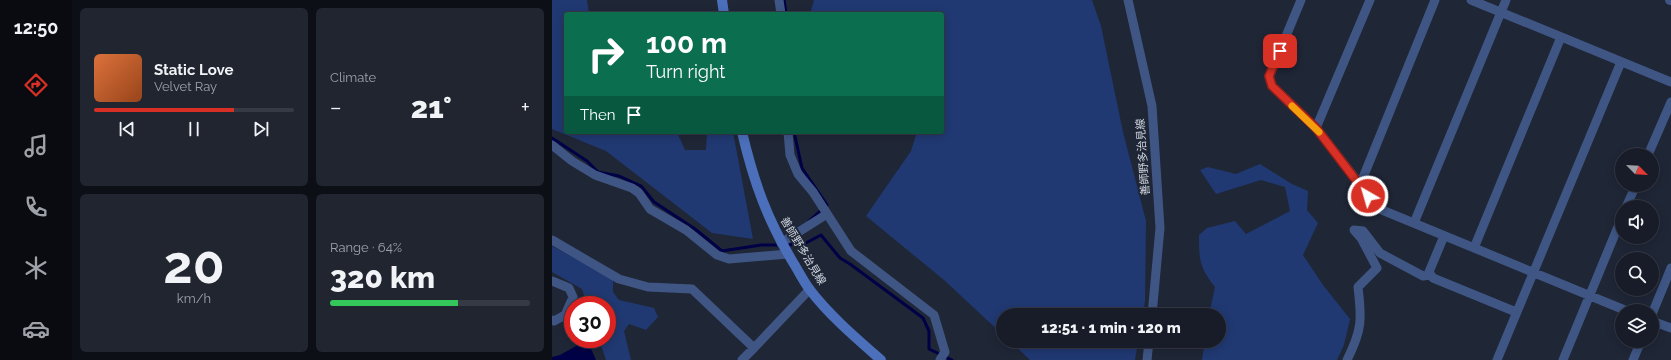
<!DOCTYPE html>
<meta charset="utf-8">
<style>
body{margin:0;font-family:Raleway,"Noto Sans JP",sans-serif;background:#202530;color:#f1f3f6;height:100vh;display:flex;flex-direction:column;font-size:15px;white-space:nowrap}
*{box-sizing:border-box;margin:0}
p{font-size:13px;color:#9ea1a8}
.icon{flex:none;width:22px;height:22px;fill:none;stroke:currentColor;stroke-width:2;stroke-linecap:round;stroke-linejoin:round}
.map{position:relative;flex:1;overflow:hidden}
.panel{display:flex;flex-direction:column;gap:8px;padding:8px;background:#0d0f16;width:480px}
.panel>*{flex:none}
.hud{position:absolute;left:12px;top:12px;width:380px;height:122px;border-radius:4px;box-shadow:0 2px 10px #0003,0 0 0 1px #363a45;background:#0b6e4f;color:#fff;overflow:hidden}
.needle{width:26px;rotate:114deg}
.tools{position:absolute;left:1063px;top:148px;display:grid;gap:8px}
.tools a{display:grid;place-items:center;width:44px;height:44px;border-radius:50%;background:#171c28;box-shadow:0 2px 10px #0003,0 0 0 1px #363a45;font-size:20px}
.speed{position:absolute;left:12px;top:296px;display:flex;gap:8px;font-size:20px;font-weight:700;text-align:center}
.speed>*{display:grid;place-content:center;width:52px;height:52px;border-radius:50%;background:#171c28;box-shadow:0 2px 10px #0003,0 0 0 1px #363a45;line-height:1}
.speed .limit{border:6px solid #d22;background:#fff;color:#111}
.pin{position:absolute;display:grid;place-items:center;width:34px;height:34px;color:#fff;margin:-17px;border-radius:8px;box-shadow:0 2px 6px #0006}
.me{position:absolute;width:44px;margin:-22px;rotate:322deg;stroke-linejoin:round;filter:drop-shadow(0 0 3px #0008)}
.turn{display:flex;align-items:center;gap:14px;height:84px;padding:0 16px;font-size:18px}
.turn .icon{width:52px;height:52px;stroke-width:2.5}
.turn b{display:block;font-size:28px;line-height:34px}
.then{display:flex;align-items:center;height:38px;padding:0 16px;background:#0003;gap:8px;font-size:15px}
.big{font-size:30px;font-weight:800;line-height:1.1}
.panel .widget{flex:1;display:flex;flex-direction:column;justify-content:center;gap:6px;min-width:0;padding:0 14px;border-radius:6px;background:#202530}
.panel .dial{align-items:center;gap:0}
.dial b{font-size:52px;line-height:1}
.song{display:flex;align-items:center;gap:12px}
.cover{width:48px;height:48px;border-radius:6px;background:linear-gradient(135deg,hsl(20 70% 55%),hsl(20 70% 35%))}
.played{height:4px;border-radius:2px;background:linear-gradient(90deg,#d93025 70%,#363a45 70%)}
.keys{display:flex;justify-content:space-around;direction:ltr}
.heat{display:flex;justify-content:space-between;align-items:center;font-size:22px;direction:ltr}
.charge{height:6px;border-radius:3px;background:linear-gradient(90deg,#34c759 64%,#363a45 0)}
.panel .tiles{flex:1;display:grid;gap:8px;grid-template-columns:repeat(2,1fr)}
.trip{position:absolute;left:444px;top:308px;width:230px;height:40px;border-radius:20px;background:#171c28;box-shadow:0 2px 10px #0003,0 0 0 1px #363a45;font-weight:800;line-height:40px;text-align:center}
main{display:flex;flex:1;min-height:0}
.tab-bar{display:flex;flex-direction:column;width:72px;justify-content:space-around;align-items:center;background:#090b10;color:#9ea1a8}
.tab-bar .icon{width:28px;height:28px}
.tab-bar .selected{color:#d93025}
.tab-bar b{font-size:18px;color:#f1f3f6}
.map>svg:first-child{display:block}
.green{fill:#203972}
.water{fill:#000046}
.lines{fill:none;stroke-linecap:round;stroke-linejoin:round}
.stream{stroke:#000046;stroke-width:3}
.minor{stroke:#3f5685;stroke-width:9}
.tertiary{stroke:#3f5685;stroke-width:10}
.secondary{stroke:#4b6fbb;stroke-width:10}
.route-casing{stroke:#8d1f18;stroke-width:10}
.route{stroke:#d93025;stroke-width:7}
.slow{stroke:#f59e0b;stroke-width:7}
.labels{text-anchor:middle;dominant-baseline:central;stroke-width:4;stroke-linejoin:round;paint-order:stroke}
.street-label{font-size:11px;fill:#cdd3dd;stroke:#1f2636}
</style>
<main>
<nav class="tab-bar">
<b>12:50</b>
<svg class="icon selected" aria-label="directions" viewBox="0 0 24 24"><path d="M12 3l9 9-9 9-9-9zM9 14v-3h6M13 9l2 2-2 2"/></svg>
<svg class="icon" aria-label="music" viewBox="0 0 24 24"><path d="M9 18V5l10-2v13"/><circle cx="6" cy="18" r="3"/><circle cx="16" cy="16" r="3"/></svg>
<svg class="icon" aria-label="phone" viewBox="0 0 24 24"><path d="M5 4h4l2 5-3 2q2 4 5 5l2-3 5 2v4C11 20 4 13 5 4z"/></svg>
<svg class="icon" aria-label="climate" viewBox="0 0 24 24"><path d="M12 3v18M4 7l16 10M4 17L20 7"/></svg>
<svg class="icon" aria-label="car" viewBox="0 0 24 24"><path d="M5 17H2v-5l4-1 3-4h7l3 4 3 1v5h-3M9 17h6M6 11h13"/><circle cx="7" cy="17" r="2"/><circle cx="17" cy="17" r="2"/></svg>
</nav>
<section class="panel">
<div class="tiles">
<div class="widget">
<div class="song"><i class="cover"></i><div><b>Static Love</b><p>Velvet Ray</p></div></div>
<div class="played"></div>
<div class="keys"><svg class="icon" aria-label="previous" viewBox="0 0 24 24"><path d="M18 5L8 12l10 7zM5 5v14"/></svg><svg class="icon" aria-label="pause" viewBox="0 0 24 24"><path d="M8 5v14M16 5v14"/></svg><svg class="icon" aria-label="next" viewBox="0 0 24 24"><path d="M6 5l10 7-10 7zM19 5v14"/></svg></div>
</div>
<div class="widget"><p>Climate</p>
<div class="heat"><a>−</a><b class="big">21°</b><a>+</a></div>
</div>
<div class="widget dial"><b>20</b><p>km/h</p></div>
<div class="widget"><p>Range · 64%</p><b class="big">320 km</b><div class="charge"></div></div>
</div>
</section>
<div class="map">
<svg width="1119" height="360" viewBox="0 0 1119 360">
<rect width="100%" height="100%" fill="#1f2636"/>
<!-- green -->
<path class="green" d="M0 0H35L37 14H14V132H125L133 150H154L155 132H181L201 239 160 233 54 151 0 129Z
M262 0H540L549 26 571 132 594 221 593 301 591 315H451V335L392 280 314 216 359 151 365 132H390V14H258Z
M708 164 740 184 756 191 755 210 766 223 751 255 771 285 798 319 792 345 785 360H650L653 341H667V315H657L663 287C647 267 647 259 647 235L655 228 683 221 694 234 738 211 733 187 709 180 664 194 648 170 656 167 684 174Z
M0 246 61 279V292L67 300 102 308 106 317 94 330 77 324 72 331 79 360H54L47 339H55V305H35L30 289 0 272Z
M458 341H586L583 360H478Z"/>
<!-- water -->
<path class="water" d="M35 340 44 360H0V357L8 355Z"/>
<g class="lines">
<!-- stream -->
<path class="stream" d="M232 0 234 14
M242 132 250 168 275 205 257 221
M0 138 35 161 46 172 67 176 89 186 102 202 143 229 170 251 209 245H228
M233 245 252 244 269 235 288 258 298 264 371 318 377 331V349L400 360"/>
<!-- minor -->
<path class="minor" d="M227 0 229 14
M576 0 600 106 608 228 600 315
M749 0 717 77 720 86 764 128 825 206 830 210 1075 311
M919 0 1119 82
M764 128 818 0
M236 132 238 155 246 174 261 192 299 251 382 315 393 352 388 360
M0 145 20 161 43 175 80 188 87 193 98 209 134 230 165 255 177 259 236 254
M1096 155 1119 102
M808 185 883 0
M1074 207 1084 185
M862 223 954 0
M892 236 877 272 881 278 964 312
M0 240 67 279 96 287 140 289 202 348 258 289
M229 243 275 214
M922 248 1009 37
M0 281 17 288 21 297 13 315 2 321 0 320
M1100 314 1119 268
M1100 321 1119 328
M190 360 202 348
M595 360 597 341
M795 360C810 330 810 320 806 287L825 268 809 238 802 230 811 231 828 253 871 276 879 275
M945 360 1069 62
M1011 360 1070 217
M1081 360 1089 341"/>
<!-- tertiary -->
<path class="tertiary" d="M1118 0H1119"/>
<!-- secondary -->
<path class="secondary" d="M170 0 172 14
M190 132C202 183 215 219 242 264 247 272 252 282 258 290 278 316 304 338 329 360"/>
</g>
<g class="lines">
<defs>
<path id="route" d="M728 51 717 76 720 86 764 128 816 196"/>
</defs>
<!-- route casing -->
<use href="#route" class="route-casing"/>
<!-- route -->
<use href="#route" class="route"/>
<!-- slow -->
<path class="slow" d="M740 106 767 132"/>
</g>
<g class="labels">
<!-- street labels -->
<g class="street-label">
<text transform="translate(591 157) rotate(-94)">善師野多治見線</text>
<text transform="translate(251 251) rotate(59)">善師野多治見線</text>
</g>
</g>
</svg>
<div class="tools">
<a><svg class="needle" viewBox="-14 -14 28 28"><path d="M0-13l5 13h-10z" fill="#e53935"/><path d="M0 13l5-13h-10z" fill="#9ea1a8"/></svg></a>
<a><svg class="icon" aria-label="sound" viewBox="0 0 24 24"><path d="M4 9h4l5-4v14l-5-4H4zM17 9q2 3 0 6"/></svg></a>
<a><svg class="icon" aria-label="search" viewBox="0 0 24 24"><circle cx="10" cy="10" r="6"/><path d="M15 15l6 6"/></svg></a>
<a><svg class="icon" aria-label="layers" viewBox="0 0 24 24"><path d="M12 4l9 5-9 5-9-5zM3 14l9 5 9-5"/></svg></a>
</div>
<div class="speed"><div class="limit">30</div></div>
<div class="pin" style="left:728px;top:51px;background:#d93025"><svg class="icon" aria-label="arrive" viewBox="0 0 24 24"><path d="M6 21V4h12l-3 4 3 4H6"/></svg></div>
<svg class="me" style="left:816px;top:196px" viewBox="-20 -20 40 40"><circle r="17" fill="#d93025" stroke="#fff" stroke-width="3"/><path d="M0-11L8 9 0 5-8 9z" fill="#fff"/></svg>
<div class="trip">12:51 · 1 min · 120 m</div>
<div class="hud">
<div class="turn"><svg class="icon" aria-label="right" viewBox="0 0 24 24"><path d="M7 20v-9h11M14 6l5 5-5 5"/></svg><div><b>100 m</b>Turn right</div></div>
<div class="then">Then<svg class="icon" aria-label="arrive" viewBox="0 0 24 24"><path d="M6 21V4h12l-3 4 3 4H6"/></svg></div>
</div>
</div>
</main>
